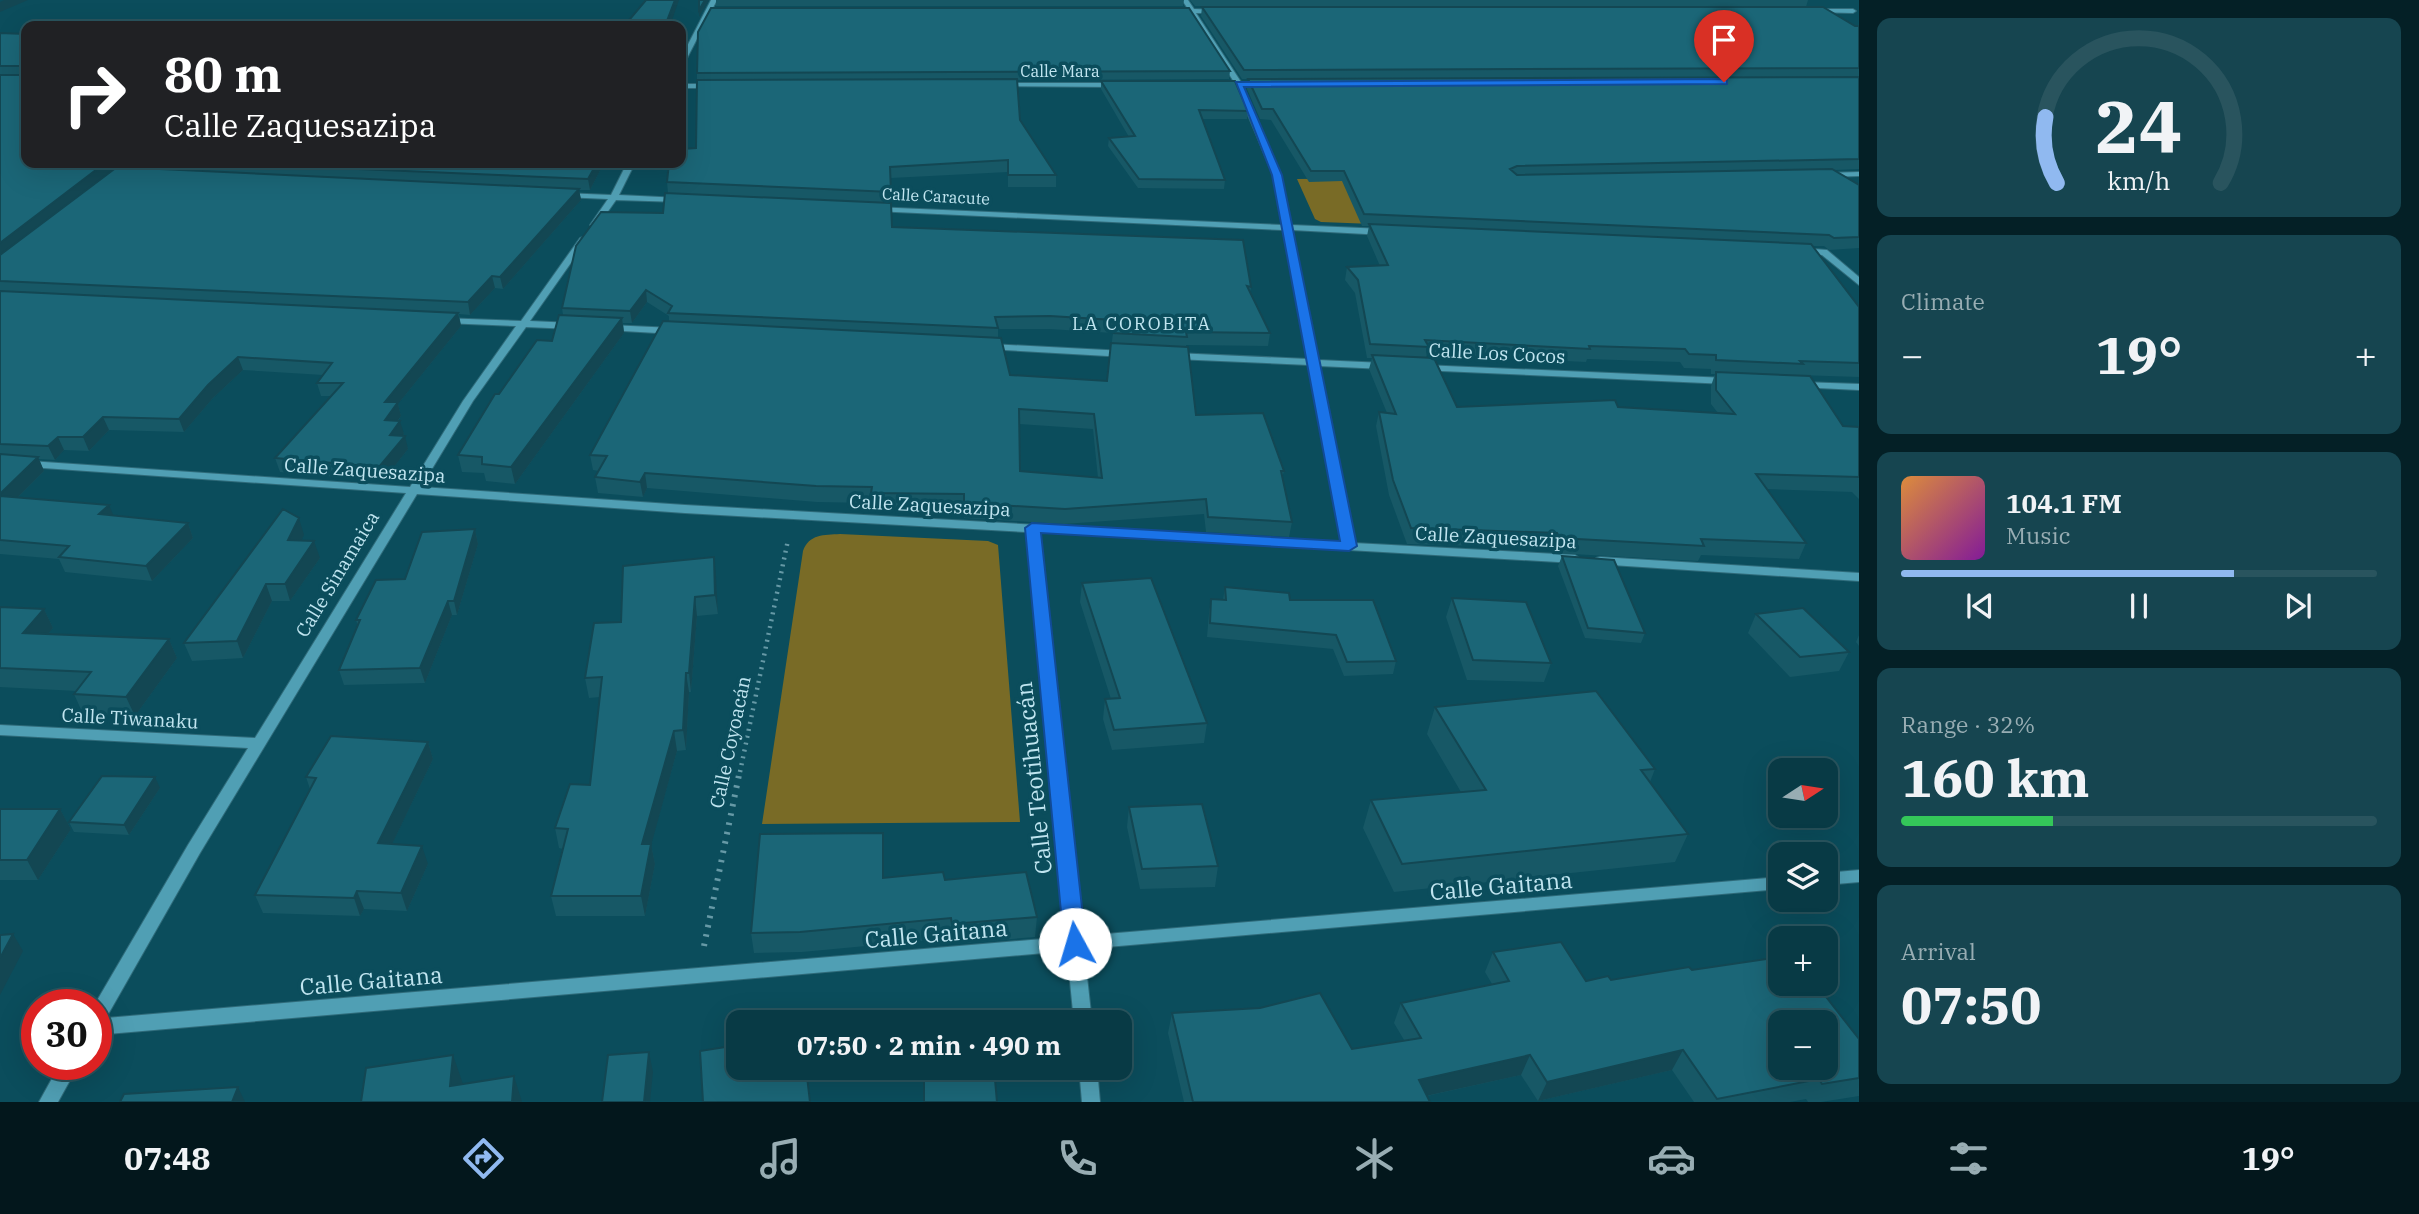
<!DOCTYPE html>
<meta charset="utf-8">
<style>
body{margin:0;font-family:"IBM Plex Serif",serif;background:#164550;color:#f1f3f6;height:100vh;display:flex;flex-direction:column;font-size:26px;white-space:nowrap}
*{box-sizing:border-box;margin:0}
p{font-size:23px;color:#98adb3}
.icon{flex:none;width:38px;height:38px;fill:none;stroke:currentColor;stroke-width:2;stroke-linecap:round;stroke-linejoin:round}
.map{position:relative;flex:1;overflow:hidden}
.sheet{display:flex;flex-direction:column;gap:18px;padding:18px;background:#042026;width:560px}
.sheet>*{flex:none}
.hud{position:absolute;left:21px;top:21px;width:665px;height:147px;border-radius:14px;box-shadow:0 7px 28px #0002,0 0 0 2px #29545e;background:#202124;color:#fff;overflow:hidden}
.needle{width:46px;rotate:78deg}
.buttons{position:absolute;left:1768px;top:758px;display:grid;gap:14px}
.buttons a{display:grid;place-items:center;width:70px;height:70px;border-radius:14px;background:#083a45;box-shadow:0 7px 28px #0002,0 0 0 2px #29545e;font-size:35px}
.speed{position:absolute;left:21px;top:989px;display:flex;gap:14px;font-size:35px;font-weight:700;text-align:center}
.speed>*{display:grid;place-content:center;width:91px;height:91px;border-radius:50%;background:#083a45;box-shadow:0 7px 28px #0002,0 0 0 2px #29545e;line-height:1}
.speed .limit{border:10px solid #d22;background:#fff;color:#111}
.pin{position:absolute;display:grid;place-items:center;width:60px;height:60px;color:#fff;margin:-72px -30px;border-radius:50% 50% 50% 0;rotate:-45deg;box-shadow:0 0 7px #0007}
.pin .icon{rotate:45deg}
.me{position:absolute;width:77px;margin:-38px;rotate:354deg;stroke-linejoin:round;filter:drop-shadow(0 0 5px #0008)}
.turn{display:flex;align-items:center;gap:24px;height:147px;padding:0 28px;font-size:32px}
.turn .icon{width:91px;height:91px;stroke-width:2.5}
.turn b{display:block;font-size:49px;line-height:60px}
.big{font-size:52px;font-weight:800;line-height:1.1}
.sheet .tile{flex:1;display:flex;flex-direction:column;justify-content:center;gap:10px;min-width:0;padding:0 24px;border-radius:14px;background:#164550}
.sheet .dial{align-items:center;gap:0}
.dial svg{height:182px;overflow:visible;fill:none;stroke:#29545e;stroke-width:7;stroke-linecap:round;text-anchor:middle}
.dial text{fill:#f1f3f6;stroke:none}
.song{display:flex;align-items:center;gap:21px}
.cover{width:84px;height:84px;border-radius:10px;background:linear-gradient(135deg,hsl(30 70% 55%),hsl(290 70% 35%))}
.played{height:7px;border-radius:4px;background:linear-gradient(90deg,#90b9f0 70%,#29545e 70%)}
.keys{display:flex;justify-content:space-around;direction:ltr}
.heat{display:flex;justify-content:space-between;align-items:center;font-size:38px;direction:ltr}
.charge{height:10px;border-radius:5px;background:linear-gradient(90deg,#34c759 32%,#29545e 0)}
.trip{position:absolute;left:726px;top:1010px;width:406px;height:70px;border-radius:14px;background:#083a45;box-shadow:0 7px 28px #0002,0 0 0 2px #29545e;font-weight:800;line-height:70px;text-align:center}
.menu{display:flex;height:112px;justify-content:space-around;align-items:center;background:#03171c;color:#98adb3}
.menu .icon{width:49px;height:49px}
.menu .active{color:#90b9f0}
.menu b{font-size:32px;color:#f1f3f6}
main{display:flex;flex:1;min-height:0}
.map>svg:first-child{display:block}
.green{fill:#796b26}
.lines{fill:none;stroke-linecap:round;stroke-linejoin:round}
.minor-casing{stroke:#2f6b7a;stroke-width:2}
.path-far1{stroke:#6699a6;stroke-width:4.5;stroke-dasharray:2 5;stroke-linecap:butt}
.path{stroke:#6699a6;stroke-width:6;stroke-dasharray:2.5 7;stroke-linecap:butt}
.minor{fill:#509fb4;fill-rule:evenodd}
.wall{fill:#175866;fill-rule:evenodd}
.shaded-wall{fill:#134753}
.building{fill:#1b6677;stroke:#134753;stroke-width:2;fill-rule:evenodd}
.route{fill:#1a73e8;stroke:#114b97;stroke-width:2}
.labels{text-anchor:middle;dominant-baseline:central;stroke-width:7;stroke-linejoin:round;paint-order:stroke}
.far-street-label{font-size:16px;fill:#c0e5f0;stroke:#0b4d5c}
.far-neighbourhood-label{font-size:18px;letter-spacing:2px;fill:#c0e5f0;stroke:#0b4d5c}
.street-label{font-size:19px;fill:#c0e5f0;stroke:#0b4d5c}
.near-street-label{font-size:23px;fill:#c0e5f0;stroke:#0b4d5c}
</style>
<main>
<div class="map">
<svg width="1859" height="1102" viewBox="0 0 1859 1102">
<rect width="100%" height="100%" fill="#0b4d5c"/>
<!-- green -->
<path class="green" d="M1477 177 1504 229 1321 222 1315 219 1297 179Z
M840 534 988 541 998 545 1020 822 762 824 803 551C809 534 824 535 840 534Z"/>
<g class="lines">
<defs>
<path id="minor" d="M711 0H717L684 64 681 66V58Z
M1182 0H1188L1194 9 1217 10 1215 13H1196L1241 82H1261L1264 84 1261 86H1243L1281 175 1291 225 1384 229 1388 232 1384 235 1292 230 1318 360 1384 363 1389 366 1384 369 1319 366 1354 543 1575 555 1581 559 1575 563 1038 532 1082 936 1780 877V889L1084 949 1092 1022H1074L1067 951 96 1035 95 1004 188 845 248 748 0 735V725L255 738 406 493 0 465V459L410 487 463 401 516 326 444 323 439 320 441 318 521 321 580 238 583 237 587 240 530 321 573 323 578 326 573 329 526 327 473 401 421 487 685 505 1342 542 1309 365 1175 359 1170 356 1175 353 1308 359 1283 230 874 211 870 209 874 207 1282 225 1273 175 1236 86 1218 85V83L1234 82 1190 13 1171 11 1188 9ZM417 494 685 513 1026 532 1066 937 106 1018 200 853Z
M1815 9H1853L1856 11 1853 13 1813 12Z
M1003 83H1118L1121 85 1118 87 1001 86 1000 85Z
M681 84H712L715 86 712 88H681Z
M127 163H136L116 180H110V176Z
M627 163H635L619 195 681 198 685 200 681 202 616 200 597 227 594 228 590 225 608 199 563 197 559 195 563 193 611 195Z
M1859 172V176L1826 177 1822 175 1826 173Z
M1801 248 1827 250 1859 277V285L1822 255 1798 253 1797 251Z
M609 325 674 328 679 331 674 334 606 330V326Z
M990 344 1125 351 1130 354 1125 357 986 349 985 347Z
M1423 365 1727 378 1732 381 1727 384 1419 370V366Z
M1801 382 1859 384V390L1797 387 1796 385Z
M1600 557 1859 573V581L1596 564 1594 561 1596 558Z
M1859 870V882L1825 885V873Z
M60 1064H79L58 1102H39Z
M1079 1068H1097L1100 1102H1082Z"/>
</defs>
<!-- minor casing -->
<use href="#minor" class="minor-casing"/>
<!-- path-far1 -->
<path class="path-far1" d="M740 772 788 540"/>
<!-- path -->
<path class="path" d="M704 946 740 770"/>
<!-- minor -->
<use href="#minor" class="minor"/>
</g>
<!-- wall -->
<path class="wall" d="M716 0H1184L1183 6H716Z
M1190 0H1808L1806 7 1855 26H1859V169L1834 170 1859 185V248L1829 250 1824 246H1813L1859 307V377L1798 375 1843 426 1859 427V499L1852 492 1767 489 1806 543 1799 559 1701 555 1698 561 1554 553 1552 548 1407 544 1389 495 1376 426 1379 412 1387 413 1369 369 1372 358H1367L1355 293 1345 280 1347 267 1380 266 1367 236 1369 226H1362L1342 181 1309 182 1271 120 1260 119 1247 89 1248 79H1242L1201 16 1202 7H1518L1195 6ZM1427 354 1586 362 1587 359 1680 362 1684 368 1711 369V374H1715L1711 386V404L1718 413 1618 407H1457L1426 358Z
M0 33 124 163 118 168H131L130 163H604L590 190H579L581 200 503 289 495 288 470 315 459 314 461 326 398 404 401 416 398 421 404 434 403 435 408 449 383 481 280 472 275 458 331 396H321L317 383 323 375 243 370 213 398 184 432 109 430 89 451 64 450 55 460 39 459 44 471 18 497 113 515 188 523 193 538 152 581 65 572 59 559 0 554Z
M1230 71 1229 79 1017 80 1020 120 1056 175V187H1008V172L891 178 892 227 1251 287 1250 293 1270 333 1268 346 1186 345V346L1196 415 1284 471 1282 478 1292 522 1289 537 1206 532 1204 514 1064 524 964 518V510L871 508V503L817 502 647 488 643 497 598 493 595 477 599 471 593 470 590 455 669 322V316L647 302 632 323H623L624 333 515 484 486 481 484 473 462 472 458 455 499 394 552 341 563 315 562 308 663 213 668 193 667 182 696 148 697 73ZM998 329H1049L1113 333 1107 381 1010 375 998 337ZM1019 424 1093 429 1098 478 1020 471Z
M1101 81 1248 111 1247 119H1202L1225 180 1224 189 1138 188 1108 146 1109 138 1129 137 1101 89Z
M475 529 478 544 457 615H452L425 683 344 685 339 670 358 626 356 620 405 579Z
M304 535 301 540 320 558 290 601H272L243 658 192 661 184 643Z
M1562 556 1645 633 1641 643 1585 638 1558 566Z
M714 557 718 614 697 616 691 692H689L686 750 677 751 651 844 655 864 645 916H556L551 896 563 849 559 848 555 828 590 785 600 697 589 698 585 678 621 622Z
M1082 583 1207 723 1204 743 1112 750 1103 719 1105 699H1111L1080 602Z
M1225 587 1290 600 1396 661 1393 674 1344 676 1333 649 1207 637 1209 613 1211 599 1223 600Z
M1452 598 1551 663 1544 682 1467 680 1446 617Z
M0 607 44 609 53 628 48 634 169 639 177 658 135 716 83 714 74 694 77 691 0 687Z
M1756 614 1849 652 1839 671 1790 677 1748 633Z
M1859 635V646L1856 642Z
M1435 707 1655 769 1650 782 1688 834 1675 862 1394 892 1363 828 1371 800 1461 792 1427 734Z
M428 742 433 759 392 844 428 864 407 911 364 909 360 916 263 913 255 895 310 789 306 777Z
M160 788 129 835 74 832 69 822Z
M1129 807 1218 866 1215 887 1140 889 1127 827Z
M0 809H60L71 829 38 880H0Z
M884 853V878L945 880 1037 917 1035 937 952 944 951 938 802 952 754 953 751 933Z
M1493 952 1586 981 1611 980 1692 970 1859 1039V1096L1821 1102H1808L1806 1099 1790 1102H1694L1672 1070 1538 1101 1521 1075 1427 1096 1430 1102H1184L1168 1033 1172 1013 1352 1049 1404 1040 1394 1023 1401 1003 1492 984 1485 972Z"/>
<!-- shaded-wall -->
<path class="shaded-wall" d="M4 0H28L0 12V2Z
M675 0H679L670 26H665Z
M705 0H709L699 17V10Z
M105 163H124L0 259V243Z
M597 163H604L590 190 588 179Z
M579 189 581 200 503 289 500 277Z
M492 276 495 288 470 315 468 302Z
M646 290 647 302 632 323 630 311Z
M458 313 461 326 398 404 401 416 388 434 385 420V402Z
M622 318 624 333 515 484 511 467Z
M238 357 243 370 213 398 184 432 179 419 208 385Z
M103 417 109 430 89 451 83 437Z
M400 421 404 434 394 448 390 435Z
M405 436 408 449 383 481 379 467Z
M58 437 64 450 55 460 48 446Z
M38 457 44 471 5 510 0 499V494Z
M645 473 647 488 643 497 640 482Z
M109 505 115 519 99 514Z
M299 518 304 535 294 556 288 540Z
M188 523 193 538 152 581 146 566Z
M475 529 478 544 457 615 454 601Z
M314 541 320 558 290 601 285 584Z
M714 557 716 576 718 614 715 595Z
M266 584 272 601 243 658 237 641Z
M695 597 697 616 691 692 689 673Z
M448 601 452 615 425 683 420 668Z
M44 609 53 628 33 652 23 633Z
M169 639 177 658 135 716 126 697Z
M686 673 689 692 686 750 683 730Z
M674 731 677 751 646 864 642 844Z
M428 742 433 759 384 861 378 843Z
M155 777 160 788 129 835 124 825Z
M60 809 71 829 38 880 27 860Z
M651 844 655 864 645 916 641 896Z
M422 846 428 864 407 911 401 893Z
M357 891 364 909 360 916 354 898Z
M13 934 23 951 0 995V958Z
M1683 1050 1672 1070 1538 1101 1547 1082Z
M649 1052 653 1072 650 1102H644Z
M453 1055 463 1084 450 1086Z
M1530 1055 1521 1075 1412 1099 1419 1080Z
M514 1076 522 1102H512Z
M238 1087 245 1102H232Z"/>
<!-- building -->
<path class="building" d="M646 0H675L665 26H624Z
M699 0H705L699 10Z
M1202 7H1823L1855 26H1859V68L1244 70Z
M711 8H1189L1230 71 697 73 698 32Z
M0 33 26 34V41L24 42H26V163H105L0 243V75H22L24 66H0Z
M1859 77V159L1517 166 1510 169 1517 175 1832 169 1859 185V237L1834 238 1829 235 1364 214 1344 171H1311L1273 109H1262L1248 79Z
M1017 79 1020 120 1056 175H1008V160L890 167 891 192 667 182 669 163H681V149L696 148 697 80Z
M1101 81H1235L1248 111 1199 110 1225 180 1139 179 1109 138 1135 136Z
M221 163H597L588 179Z
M117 167 579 189 500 277 492 276 468 302 0 281V255Z
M665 193 891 203 892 227 1243 240 1251 287 1247 286 1270 333 1186 332 1187 337 1113 333 1114 320 1050 316 995 317 998 328 668 313 672 306 646 290 630 311 562 308 576 246 601 212 663 213Z
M1369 224 1811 244 1859 307V363L1800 361 1803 364 1716 360V355L1689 354 1685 349 1589 346 1590 349 1425 340 1429 347 1370 344 1358 280 1347 267 1388 265Z
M0 291 458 313 385 402H398L385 420 400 421 390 435 405 436 379 467 275 458 343 383H317L332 363 238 357 208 385 179 419 103 417 83 437H58L48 446 0 444Z
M559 315 622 318 511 467 482 464V457L458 455 495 394H499L537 340 552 341Z
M663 321 1001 338 1010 375 1107 381 1111 343 1188 347 1196 415 1263 413 1284 471H1281L1292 522 1208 517 1206 499 1065 509 964 503V494L871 493 872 487 816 486 645 473 640 482 595 477 607 456 590 455ZM1019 409 1094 414 1102 478 1020 471Z
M1372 355 1434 358 1457 407 1615 400 1618 407 1735 414 1716 390V372L1810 376 1843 426 1859 427V477L1756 474 1806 543 1701 539 1704 546 1559 538 1557 533 1411 528 1393 480 1379 412 1396 414Z
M0 454 38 457 0 494Z
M0 496 109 505 99 514 188 523 146 566 59 557 69 546 0 540Z
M283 509 299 518 288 540 314 541 285 584H266L237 641 184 643Z
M475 529 454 601H448L420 668 339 670 360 620H356L376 580 405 579 422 532Z
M1562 556 1614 560 1645 633 1588 628Z
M714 557 715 595 695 597 689 673H686L683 730 674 731 642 844H651L641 896H551L568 829 555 828 570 784 590 785 602 677 585 678 594 623 621 622 623 566Z
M1151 578 1207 723 1114 730 1105 699 1120 698 1082 583Z
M1225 587 1289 593 1290 600H1373L1396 661 1347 662 1336 635 1210 623 1211 599 1226 600Z
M1452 598 1526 602 1551 663 1473 660Z
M0 607 44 609 23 633 169 639 126 697 74 694 91 672 0 668Z
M1803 608 1849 652 1800 657 1756 614Z
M1596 691 1655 769 1641 770 1688 834 1402 864 1371 800 1486 790 1435 707Z
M331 736 428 742 378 843 422 846 401 893 357 891 354 898 255 895 316 778 306 777Z
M102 776 155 777 124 825 69 822Z
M1202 804 1218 866 1142 869 1129 807Z
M0 809H60L27 860H0Z
M883 833V878L943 872 945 880 1026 872 1037 917 952 924 951 918 800 932 751 933 760 834Z
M13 934 0 958V935Z
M1561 942 1586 981 1608 976 1611 980 1689 967 1692 970 1780 957V984H1816L1859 1039V1078L1822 1084 1819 1079 1717 1099 1683 1050 1547 1082 1530 1055 1419 1080 1430 1102H1193L1172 1013 1260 1008 1320 993 1352 1049 1421 1038 1401 1003 1509 981 1493 952ZM1780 1022H1825V1068H1780Z
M738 1045V1068H806L810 1102H703L700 1051Z
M649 1052 644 1102H602L608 1055Z
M453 1055 450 1086 514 1076 512 1102H361L366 1068Z
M924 1068H994L997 1102H924Z
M238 1087 232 1102H120L124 1094Z"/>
<!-- route -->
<path class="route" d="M1724 79 1727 80V84L1244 87 1282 175 1357 546 1349 551 1041 533 1086 944 1082 950 1075 953 1067 950 1064 944 1025 528 1032 523 1340 541 1272 175 1236 82Z"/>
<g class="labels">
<!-- far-street labels -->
<g class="far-street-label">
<text x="1060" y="71">Calle Mara</text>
<text transform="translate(936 196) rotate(3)">Calle Caracute</text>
</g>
<!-- far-neighbourhood labels -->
<g class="far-neighbourhood-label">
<text x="1142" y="323">LA COROBITA</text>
</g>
<!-- street labels -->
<g class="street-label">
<text transform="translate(1497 353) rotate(3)">Calle Los Cocos</text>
<text transform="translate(365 470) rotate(4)">Calle Zaquesazipa</text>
<text transform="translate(930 505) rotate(3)">Calle Zaquesazipa</text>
<text transform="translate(1496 537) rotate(3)">Calle Zaquesazipa</text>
<text transform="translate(337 574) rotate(-59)">Calle Sinamaica</text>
<text transform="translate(130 718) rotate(3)">Calle Tiwanaku</text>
<text transform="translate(730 742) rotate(-78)">Calle Coyoacán</text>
</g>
<!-- near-street labels -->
<g class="near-street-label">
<text transform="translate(1033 778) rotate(-96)">Calle Teotihuacán</text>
<text transform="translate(1501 885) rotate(-5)">Calle Gaitana</text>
<text transform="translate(936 933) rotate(-5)">Calle Gaitana</text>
<text transform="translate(371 980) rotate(-5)">Calle Gaitana</text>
</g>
</g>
</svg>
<div class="buttons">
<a><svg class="needle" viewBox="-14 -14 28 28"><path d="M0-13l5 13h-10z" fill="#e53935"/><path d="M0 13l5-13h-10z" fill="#98adb3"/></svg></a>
<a><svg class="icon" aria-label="layers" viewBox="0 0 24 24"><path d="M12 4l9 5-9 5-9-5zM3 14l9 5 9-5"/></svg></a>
<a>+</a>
<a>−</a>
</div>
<div class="speed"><div class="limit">30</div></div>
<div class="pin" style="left:1724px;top:82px;background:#d93025"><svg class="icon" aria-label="arrive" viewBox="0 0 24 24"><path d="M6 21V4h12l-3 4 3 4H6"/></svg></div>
<svg class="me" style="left:1075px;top:944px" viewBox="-20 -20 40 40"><circle r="19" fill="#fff"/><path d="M0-13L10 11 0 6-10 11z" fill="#1a73e8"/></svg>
<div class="trip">07:50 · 2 min · 490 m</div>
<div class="hud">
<div class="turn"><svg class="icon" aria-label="right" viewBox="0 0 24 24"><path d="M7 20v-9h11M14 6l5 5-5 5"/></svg><div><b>80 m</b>Calle Zaquesazipa</div></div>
</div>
</div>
<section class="sheet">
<div class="tile dial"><svg viewBox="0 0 100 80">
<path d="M14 69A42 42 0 1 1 86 69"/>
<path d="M14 69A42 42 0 0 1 9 40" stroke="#90b9f0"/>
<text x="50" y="56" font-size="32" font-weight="700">24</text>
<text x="50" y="72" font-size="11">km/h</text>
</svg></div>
<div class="tile"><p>Climate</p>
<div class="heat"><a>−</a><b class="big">19°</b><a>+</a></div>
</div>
<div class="tile">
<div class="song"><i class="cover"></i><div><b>104.1 FM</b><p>Music</p></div></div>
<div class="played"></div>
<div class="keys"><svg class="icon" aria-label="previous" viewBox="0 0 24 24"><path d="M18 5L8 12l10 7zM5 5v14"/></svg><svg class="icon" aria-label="pause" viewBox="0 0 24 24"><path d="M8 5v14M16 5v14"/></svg><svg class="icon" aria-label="next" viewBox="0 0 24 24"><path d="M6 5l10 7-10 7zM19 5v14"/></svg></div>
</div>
<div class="tile"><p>Range · 32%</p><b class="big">160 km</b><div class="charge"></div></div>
<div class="tile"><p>Arrival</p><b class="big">07:50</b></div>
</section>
</main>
<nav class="menu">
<b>07:48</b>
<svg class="icon active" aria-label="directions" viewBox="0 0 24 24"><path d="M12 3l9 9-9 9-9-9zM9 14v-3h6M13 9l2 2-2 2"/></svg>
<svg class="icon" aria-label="music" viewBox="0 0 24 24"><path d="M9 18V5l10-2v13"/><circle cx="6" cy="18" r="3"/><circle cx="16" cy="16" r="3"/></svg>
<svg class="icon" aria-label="phone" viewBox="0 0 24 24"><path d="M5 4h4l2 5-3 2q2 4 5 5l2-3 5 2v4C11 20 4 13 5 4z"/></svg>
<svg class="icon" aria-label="climate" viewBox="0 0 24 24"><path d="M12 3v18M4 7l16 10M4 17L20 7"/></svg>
<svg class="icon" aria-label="car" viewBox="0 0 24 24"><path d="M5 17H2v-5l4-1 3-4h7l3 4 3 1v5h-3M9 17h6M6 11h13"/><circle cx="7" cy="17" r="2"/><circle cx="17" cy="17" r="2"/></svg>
<svg class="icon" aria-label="filters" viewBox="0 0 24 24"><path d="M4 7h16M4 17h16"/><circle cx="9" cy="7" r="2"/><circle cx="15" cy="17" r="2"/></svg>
<b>19°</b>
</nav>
